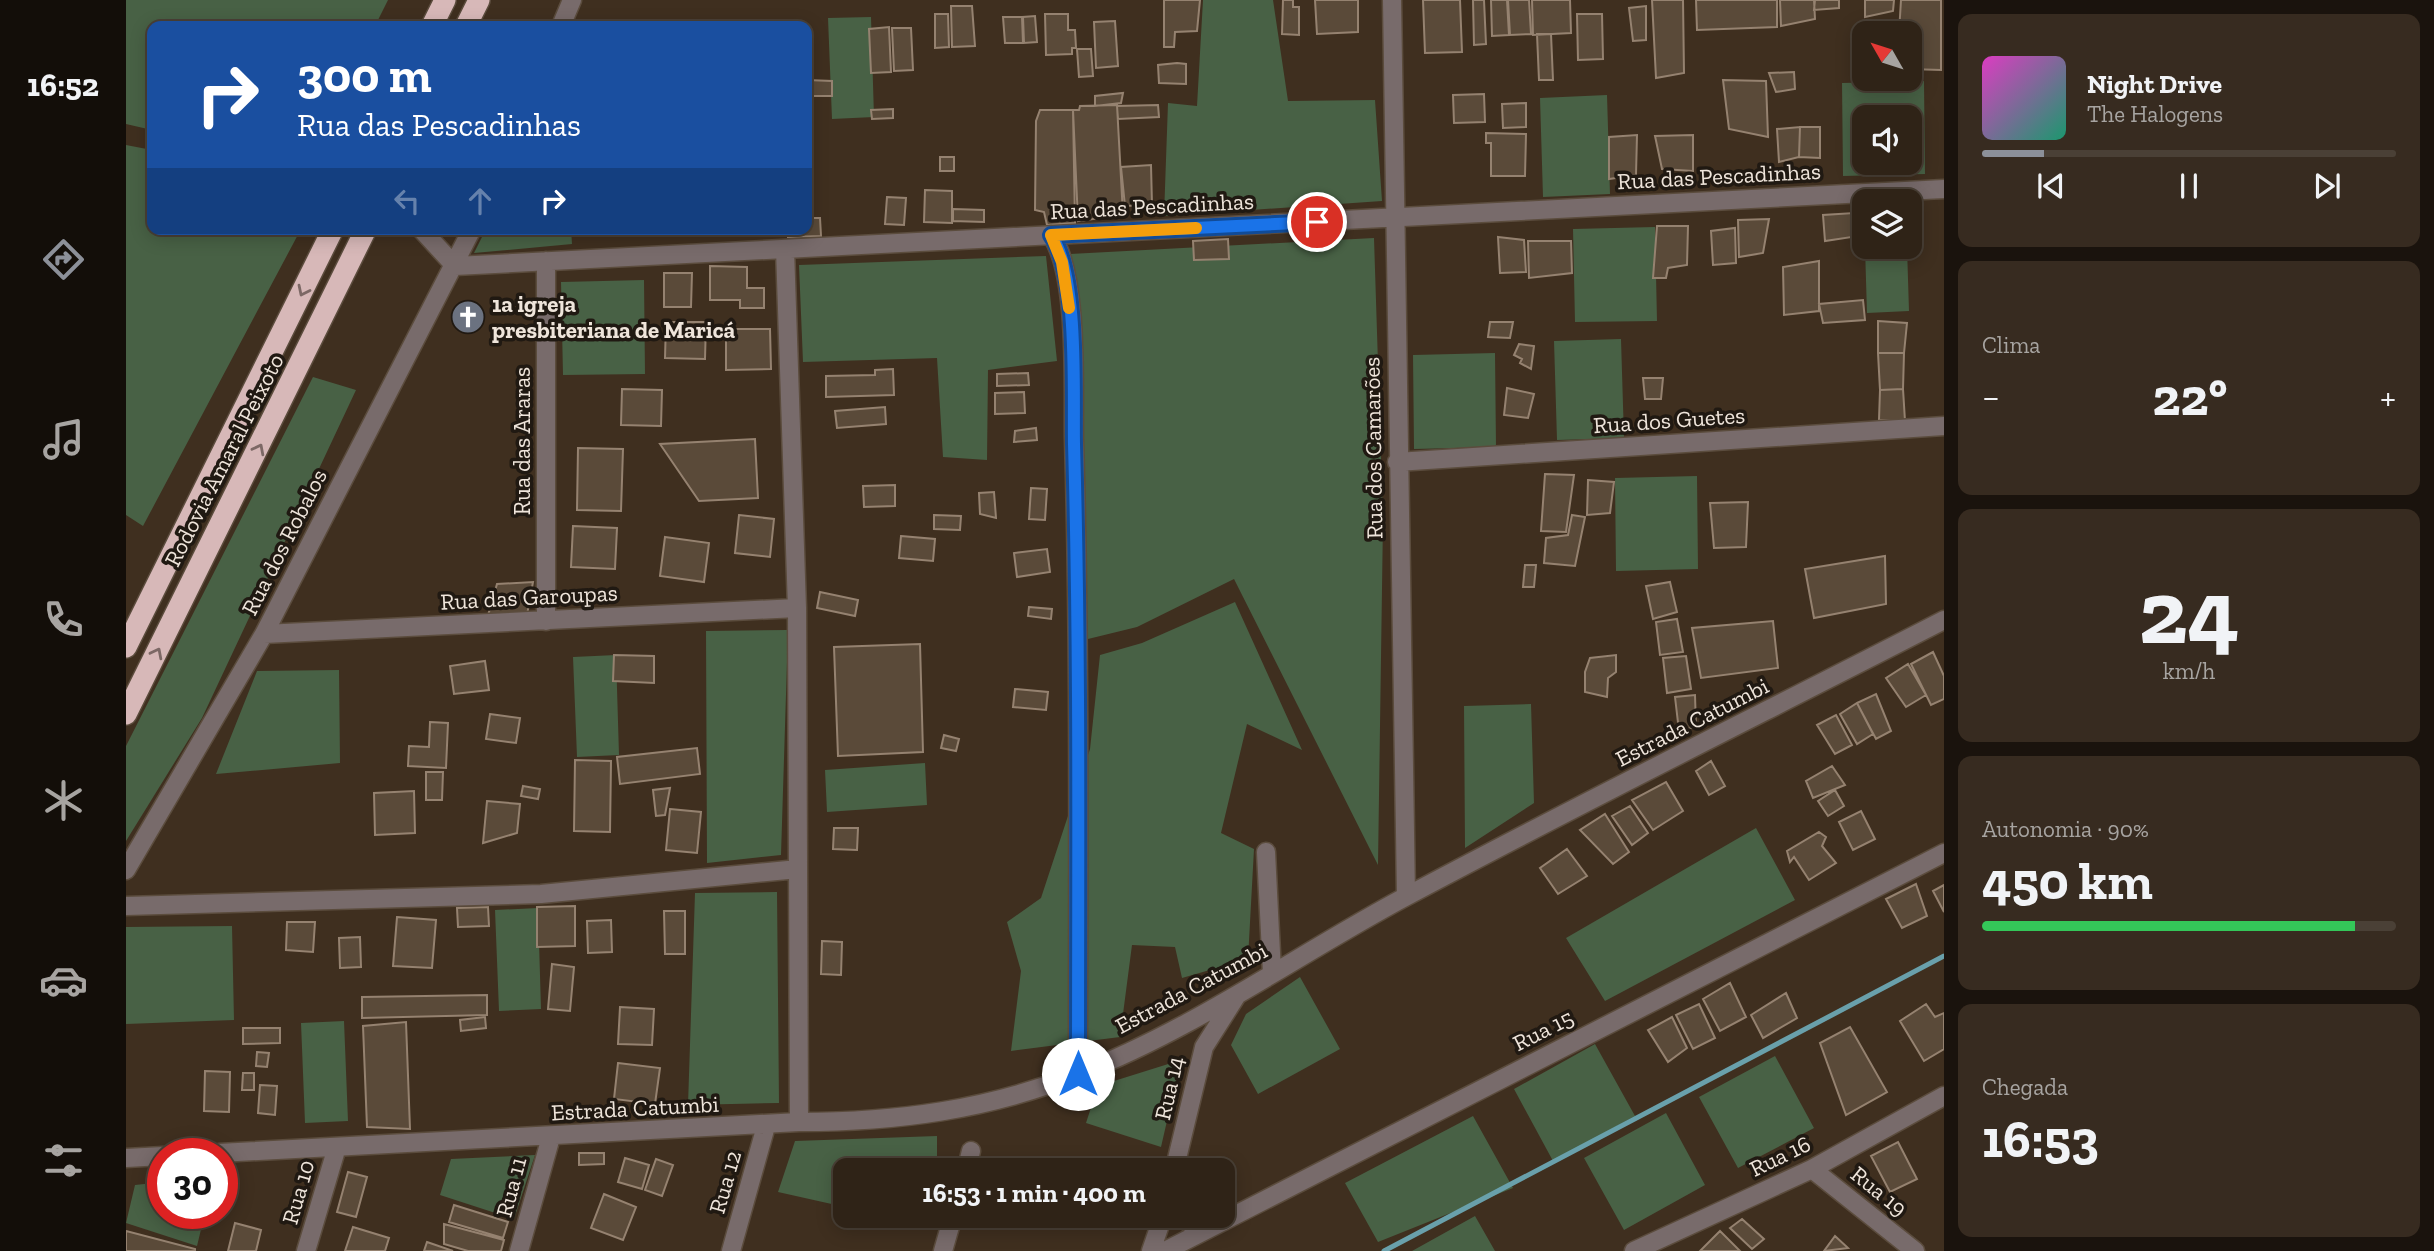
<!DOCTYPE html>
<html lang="pt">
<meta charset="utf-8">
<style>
body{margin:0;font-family:"Zilla Slab",serif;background:#372b20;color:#f1f3f6;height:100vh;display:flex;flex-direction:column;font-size:26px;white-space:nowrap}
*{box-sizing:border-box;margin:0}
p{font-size:23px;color:#a7a4a1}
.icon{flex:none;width:38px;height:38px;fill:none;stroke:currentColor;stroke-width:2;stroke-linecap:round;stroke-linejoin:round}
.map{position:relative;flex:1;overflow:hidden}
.side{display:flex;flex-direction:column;gap:14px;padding:14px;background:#1a130d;width:490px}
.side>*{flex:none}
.hud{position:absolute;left:21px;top:21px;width:665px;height:214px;border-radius:14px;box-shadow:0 4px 18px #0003,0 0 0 2px #4a4036;background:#1a4fa0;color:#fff;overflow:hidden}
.needle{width:46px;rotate:309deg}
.buttons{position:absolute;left:1726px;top:21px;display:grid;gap:14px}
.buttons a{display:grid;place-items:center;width:70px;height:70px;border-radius:14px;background:#2f2317;box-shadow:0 4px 18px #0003,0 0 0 2px #4a4036;font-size:35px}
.speed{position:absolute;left:21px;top:1138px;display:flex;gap:14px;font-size:35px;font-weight:700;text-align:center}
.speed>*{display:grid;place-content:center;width:91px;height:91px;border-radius:50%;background:#2f2317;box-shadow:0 4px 18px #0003,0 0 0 2px #4a4036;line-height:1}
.speed .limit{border:10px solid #d22;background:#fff;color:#111}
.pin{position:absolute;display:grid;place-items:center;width:60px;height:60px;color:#fff;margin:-30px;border:4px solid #fff;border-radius:50%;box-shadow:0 2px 7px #0007}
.me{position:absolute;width:77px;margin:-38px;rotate:0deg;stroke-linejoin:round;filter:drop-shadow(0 0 5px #0008)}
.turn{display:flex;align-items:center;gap:24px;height:147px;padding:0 35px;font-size:32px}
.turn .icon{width:91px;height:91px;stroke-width:2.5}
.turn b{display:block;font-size:49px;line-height:60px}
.lanes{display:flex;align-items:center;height:66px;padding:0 35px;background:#0003;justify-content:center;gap:35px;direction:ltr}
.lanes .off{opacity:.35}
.big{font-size:52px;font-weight:700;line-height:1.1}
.side .card{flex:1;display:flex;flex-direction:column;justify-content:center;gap:10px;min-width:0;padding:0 24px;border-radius:14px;background:#372b20}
.side .dial{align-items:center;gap:0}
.dial b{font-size:91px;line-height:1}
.song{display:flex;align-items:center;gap:21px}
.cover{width:84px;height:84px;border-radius:10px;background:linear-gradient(135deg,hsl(310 70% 55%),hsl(160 70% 35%))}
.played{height:7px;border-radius:4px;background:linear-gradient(90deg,#8c9099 15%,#4a4036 15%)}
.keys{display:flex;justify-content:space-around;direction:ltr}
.heat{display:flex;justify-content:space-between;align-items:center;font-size:38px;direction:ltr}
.charge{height:10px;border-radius:5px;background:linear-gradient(90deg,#34c759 90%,#4a4036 0)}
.trip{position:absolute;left:707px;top:1158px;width:402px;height:70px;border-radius:14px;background:#2f2317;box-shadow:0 4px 18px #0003,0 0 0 2px #4a4036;font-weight:700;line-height:70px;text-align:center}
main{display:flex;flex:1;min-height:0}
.menu{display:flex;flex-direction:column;width:126px;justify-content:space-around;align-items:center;background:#130e09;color:#a7a4a1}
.menu .icon{width:49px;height:49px}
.menu .on{color:#8c9099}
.menu b{font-size:32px;color:#f1f3f6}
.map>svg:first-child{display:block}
.green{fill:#486145;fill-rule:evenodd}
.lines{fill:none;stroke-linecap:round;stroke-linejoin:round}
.stream{stroke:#69a0ab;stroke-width:5}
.building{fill:#5a4a39;stroke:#958270;stroke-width:2}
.minor-casing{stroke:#5b4c3d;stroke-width:21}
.highway-casing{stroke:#5b4c3d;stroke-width:24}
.minor{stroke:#786b6b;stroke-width:18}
.highway{stroke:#d7b8b8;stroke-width:21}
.oneway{stroke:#7c6865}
.route-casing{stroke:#114b97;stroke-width:18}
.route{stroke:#1a73e8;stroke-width:12}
.slow{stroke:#f59e0b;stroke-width:12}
.labels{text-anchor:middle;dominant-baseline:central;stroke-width:7;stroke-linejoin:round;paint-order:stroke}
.street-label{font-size:23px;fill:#efe5db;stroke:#201912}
.poi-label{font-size:23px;font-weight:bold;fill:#efe5db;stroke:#201912;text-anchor:start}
</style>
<main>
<nav class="menu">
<b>16:52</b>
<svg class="icon on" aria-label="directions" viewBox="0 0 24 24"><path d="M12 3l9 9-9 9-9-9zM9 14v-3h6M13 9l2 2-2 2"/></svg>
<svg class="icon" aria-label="music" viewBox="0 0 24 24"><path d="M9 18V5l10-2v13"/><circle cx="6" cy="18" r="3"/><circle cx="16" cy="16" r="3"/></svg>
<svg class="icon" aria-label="phone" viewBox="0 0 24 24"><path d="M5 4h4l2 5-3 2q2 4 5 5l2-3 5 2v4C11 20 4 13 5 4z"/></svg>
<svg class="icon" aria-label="climate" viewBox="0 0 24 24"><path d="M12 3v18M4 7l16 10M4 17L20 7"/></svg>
<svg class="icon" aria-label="car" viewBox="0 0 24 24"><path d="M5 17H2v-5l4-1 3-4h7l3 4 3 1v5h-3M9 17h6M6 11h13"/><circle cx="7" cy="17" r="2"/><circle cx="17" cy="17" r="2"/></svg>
<svg class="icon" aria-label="filters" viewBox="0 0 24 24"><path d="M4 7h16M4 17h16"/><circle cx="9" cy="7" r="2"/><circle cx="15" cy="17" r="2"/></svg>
</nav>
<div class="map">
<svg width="1818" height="1251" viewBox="0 0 1818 1251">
<rect width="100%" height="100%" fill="#3f2f1f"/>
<!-- green -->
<path class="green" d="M0 0H262L249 26H26V130L0 124Z
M1077 0H1147L1162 101 1249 100 1256 201 1038 216 1042 103 1071 106Z
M745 17 748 117 706 119 702 18Z
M1798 81 1799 174 1717 176 1716 83ZM1738 117H1783V163H1738Z
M1481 95 1484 194 1417 197 1414 98Z
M0 145 26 150V229H175L17 526 0 515Z
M1529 227 1531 321 1449 322 1447 229Z
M360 229H445L446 244 348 253Z
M1248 238 1257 520 1252 865 1108 579 1011 627 962 639 944 254Z
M1739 247H1781L1783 311 1741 313Z
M920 256 931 361 862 370 861 460 817 457 811 358 677 362 673 265Z
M518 280 519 374 437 375 435 282Z
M1495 339 1498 438 1431 440 1428 341Z
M1369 353 1370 447 1288 449 1287 355Z
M187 377 230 390 76 718 0 841V746Z
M1571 476 1572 569 1490 571 1489 478Z
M1109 602 1176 750 1121 724 1095 833 1128 849 1122 959 1056 978 1049 947 1006 945 994 1037 885 1051 895 971 881 922 915 898 964 749 974 655 1016 643Z
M662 630 655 855 581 863 580 631Z
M490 655 493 755 451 757 447 657Z
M213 670 214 763 90 774 131 671Z
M1405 704 1408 803 1339 848 1338 706Z
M799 763 801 805 701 812 699 770Z
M1630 828 1669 900 1479 1001 1440 938Z
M651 892 653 1103 562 1105 569 893Z
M412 908 415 1009 373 1011 369 910Z
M106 926 108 1020 0 1024V927Z
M1174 977 1214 1049 1132 1094 1105 1045 1120 1014Z
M218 1021 222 1121 179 1123 175 1023Z
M1469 1044 1509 1116 1427 1161 1388 1089Z
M1649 1056 1688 1128 1612 1168 1573 1097Z
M1055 1060 1035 1147 960 1123 972 1086Z
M1540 1113 1579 1185 1498 1230 1458 1158Z
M1347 1116 1387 1188 1252 1242 1219 1183Z
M811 1136V1171H719V1207L652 1192 669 1141Z
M409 1155 388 1219 314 1195 325 1159Z
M37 1182V1213H79L71 1246 0 1223 9 1185Z
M1349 1216 1369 1251H1286Z"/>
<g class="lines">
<!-- stream -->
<path class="stream" d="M1258 1251 1818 956"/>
</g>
<!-- building -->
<path class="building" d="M1038 0H1074L1071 31 1049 32 1048 47H1038Z
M1157 0H1167V7H1173V35L1156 34Z
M1189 0H1232V32L1191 34Z
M1297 0H1334L1336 52 1299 53Z
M1347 0H1358L1360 44 1348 45Z
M1365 0H1381L1383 35 1366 36Z
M1382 0H1403L1405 34 1384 35Z
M1406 0H1444L1445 33 1407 35Z
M1526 0H1557L1558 73 1530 78Z
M1570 0H1651V27L1571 30Z
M1654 0H1688L1689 19 1655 26Z
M1689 0H1713V8L1688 10Z
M1739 0H1768L1767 11 1739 17Z
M1775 0H1815V70L1783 69V33H1773Z
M825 6H846L849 46 826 47Z
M1520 6V40L1507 41 1503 8Z
M809 14H822L823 47 809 48Z
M919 14H942V30H949L950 48H946V54L920 55Z
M1451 14H1476L1477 59 1452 60Z
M909 16 911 42 898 43 897 17Z
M877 17H896L897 43H879Z
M989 21 992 66 970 68 968 22Z
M763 27 765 72 745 73 743 29Z
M766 28H785L787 70 768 71Z
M1411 34H1425L1427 80H1413Z
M951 49H965L967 76 953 77Z
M1051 63 1060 64V84L1033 83 1032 65Z
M1668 72 1669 89 1650 92 1643 73Z
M681 80 706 81V96H681Z
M1597 80 1640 81 1642 137 1603 129Z
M997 93 995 103 969 106V96Z
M1358 94 1359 122 1328 123 1327 95Z
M1400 103V127L1377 128 1376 104Z
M991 105 997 215 952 221 947 110H953L954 106Z
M1032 105 1033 117 992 119 991 106Z
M767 109V118L746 119 745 110Z
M914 110H947L949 223 921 225 918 212 909 210 910 121Z
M1674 127 1673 157 1653 162 1651 129Z
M1674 127H1694V158L1673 157Z
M1360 133 1400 134 1399 176H1365V143H1360Z
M1511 135 1510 175 1483 179V137Z
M1567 135V171L1536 169 1529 136Z
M814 157H828V171H814Z
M1025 165 1026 205 999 206 995 167Z
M799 190 826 191V223L798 222Z
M761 197 780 198 778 225 759 224Z
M682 200V218H694L695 236 662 237V229H681Z
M827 209 858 210V222L827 221Z
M1728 213 1726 237 1699 241 1697 215Z
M1643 219 1637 253 1613 257 1612 220Z
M1531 226H1562L1561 265 1542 268 1540 278H1527Z
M1609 228 1610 263 1587 265 1585 231Z
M1372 237 1398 240 1400 272 1374 273Z
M1102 239 1103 259 1068 260 1067 241Z
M1402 241H1445L1446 273 1403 278Z
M1693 261V311L1658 315 1657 267Z
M584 266 621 267V288H638V308H614V300H584Z
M538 273H566L565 307H538Z
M1737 300 1739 320 1697 323 1693 304Z
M1752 321 1781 323 1778 353H1752Z
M540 322H580L579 359 539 358Z
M1364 322H1387L1384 338 1362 337Z
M600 329H644L645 369 600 370Z
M1393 344 1408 346 1405 369 1394 363 1396 359 1388 355Z
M1752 353H1778L1777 389 1754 390Z
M767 369 768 395 700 397V376L749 375V370Z
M902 373 903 385 871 386V374Z
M1517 378H1537L1535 399H1519Z
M1381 388 1408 394 1402 418 1378 415Z
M496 389 536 390 535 426 495 425Z
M1777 389 1779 421 1753 420 1754 390Z
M898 392 899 413 869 414V393Z
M759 407 760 424 711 428 709 411Z
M910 428 911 440 888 442 889 431Z
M629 439 632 498 573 501 534 444Z
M452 448 497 449 495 511 451 510Z
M1419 474 1448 475 1440 532 1415 531Z
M1462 480 1488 482 1484 513 1461 515Z
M769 485V506L738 507 737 486Z
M905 488 921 489 919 520 903 519Z
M868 492 870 518 854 514 853 493Z
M1622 502 1620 547 1588 548 1584 503Z
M613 515 648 519 644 557 609 553Z
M808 515 835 516 834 530 808 529Z
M1446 515 1459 517 1449 566 1418 563 1420 538 1442 535Z
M447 526 491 528 489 569 445 567Z
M775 536 809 539 807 561 773 558Z
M539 537 583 543 578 582 534 576Z
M921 549 924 572 891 577 888 553Z
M1759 556 1760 604 1688 618 1679 569Z
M1399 565H1410L1408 587H1397Z
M407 582 401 615 361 619 371 584Z
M1544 582 1551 612 1527 619 1520 586Z
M694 592 732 600 729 616 691 608Z
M903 607 926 609 925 619 902 616Z
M1551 619 1557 652 1534 655 1530 622Z
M1647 621 1652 668 1575 678 1566 628Z
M794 644 797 752 712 756 708 647Z
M1807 652 1818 676V699L1805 705 1785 664Z
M488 655 528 656V683L487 681Z
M1490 655V672L1482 678 1481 697 1459 692V672L1464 658Z
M1560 656 1565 689 1541 693 1537 658Z
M359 661 363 690 328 694 324 666Z
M1782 664 1800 695 1780 707 1760 678Z
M889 689 922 692 920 710 887 707Z
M1750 694 1765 731 1750 739 1731 703Z
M1569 695 1570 727 1553 731 1549 697Z
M1731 703 1747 734 1731 744 1714 714Z
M364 714 394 718 390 743 360 739Z
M1710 715 1726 745 1709 754 1691 725Z
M304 722 322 723 320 768 282 766 283 746 303 747Z
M818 735 833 739 830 751 815 748Z
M571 748 574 774 494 784 491 757Z
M449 760 485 761 484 832 448 831Z
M1585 761 1599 786 1583 795 1570 771Z
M1706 766 1719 785 1687 798 1680 781Z
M300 772H317L316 800H300Z
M1540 782 1557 811 1527 830 1506 800Z
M397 786 414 789 412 799 395 796Z
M544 788 539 815 530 816 527 790Z
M1709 790 1718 806 1702 816 1692 801Z
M288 791 289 833 249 835 248 793Z
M361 801 394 804 391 833 357 843Z
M1504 806 1522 833 1506 845 1486 816Z
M544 809 575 812 571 853 540 850Z
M1735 811 1749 839 1727 850 1713 822Z
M1479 814 1503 852 1487 864 1454 830Z
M708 828H732L731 850 707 849Z
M1693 832 1700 837 1696 846 1710 863 1683 880 1668 857 1664 862 1661 851Z
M1441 849 1461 876 1432 894 1414 868Z
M1790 884 1801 916 1776 928 1760 899Z
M1818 885V912L1807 891Z
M449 906V946L411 947V907Z
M362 907 363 926 332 927 331 908Z
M538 911H559V954H539Z
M271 917 310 920 306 968 267 966Z
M485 920 486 952 462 953 461 921Z
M161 922H189L187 952 160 950Z
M234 937 235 967 214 968 213 938Z
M696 941 716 942 715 975 695 974Z
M426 964 448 967 444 1011 422 1009Z
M1604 983 1620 1017 1594 1031 1577 999Z
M1660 993 1671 1018 1637 1038 1625 1015Z
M361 995V1015L236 1018V997Z
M1573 1004 1589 1038 1567 1049 1550 1015Z
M1800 1004 1809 1017 1818 1013V1049L1798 1061 1774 1021Z
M494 1007 528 1009 526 1045 492 1044Z
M359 1017 360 1028 335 1031 334 1020Z
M1546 1017 1561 1048 1542 1062 1522 1030Z
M280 1022 284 1129 241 1127 237 1026Z
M1724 1027 1761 1092 1720 1115 1694 1043Z
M117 1028H154V1043L117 1044Z
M131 1052 143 1053 141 1067 130 1066Z
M492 1063 534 1068 529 1104 488 1099Z
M79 1071 104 1072 103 1112 78 1111Z
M117 1073H128V1090H116Z
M134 1085 151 1086 149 1115 132 1113Z
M1772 1142 1791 1179 1764 1192 1745 1156Z
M453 1153H478V1164L453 1165Z
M499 1158 523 1165 516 1189 492 1182Z
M530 1159 547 1165 536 1196 519 1190Z
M222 1172 241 1177 230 1217 211 1212Z
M478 1194 510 1207 497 1240 465 1228Z
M328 1205 382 1222 377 1238 323 1222Z
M1616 1219 1638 1239 1626 1249 1604 1228Z
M109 1223 135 1230 130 1251H102Z
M318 1224 378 1240 375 1251H342L318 1244Z
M227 1227 263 1238 259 1251H219Z
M0 1231 69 1249V1251H0Z
M1594 1231 1614 1251H1574Z
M1709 1236 1722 1248 1698 1251Z
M301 1242 327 1251H298Z"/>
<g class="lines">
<defs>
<path id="minor" d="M1266 0 1280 896
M435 26 446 0
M295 229 329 266 1818 189
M925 235C953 274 947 389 948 439 954 650 952 862 952 1074
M659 249 671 608 673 1122
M420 261V621
M1271 462 1818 426
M138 634 671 608
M1140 852 1146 973
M0 870 138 634 346 229
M0 906 415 894 672 869
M93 1153 673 1122C770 1122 861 1110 952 1074 1069 1029 1172 954 1281 896 1459 801 1639 712 1818 620
M0 1158 37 1156
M1686 1169 1789 1251
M840 1171 845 1151
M1048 1171 1078 1047 1111 995
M1052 1216 1077 1231
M180 1251 211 1147
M393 1251 425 1137
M605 1251 640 1126
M817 1251 827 1216
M1025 1251 1037 1216
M1039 1251 1818 853
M1508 1251 1686 1169 1818 1096"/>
<path id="highway" d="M306 26 319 0
M340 26 353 0
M0 647 207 229
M0 714 240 229"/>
</defs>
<!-- minor casing -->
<use href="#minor" class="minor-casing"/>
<!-- highway casing -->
<use href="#highway" class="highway-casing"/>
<!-- minor -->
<use href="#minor" class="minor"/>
<!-- highway -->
<use href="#highway" class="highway"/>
</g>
<!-- one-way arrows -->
<defs><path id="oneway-chevron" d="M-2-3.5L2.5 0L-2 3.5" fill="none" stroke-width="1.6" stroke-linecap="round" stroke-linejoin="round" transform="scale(1.75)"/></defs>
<g class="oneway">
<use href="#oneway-chevron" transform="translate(177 291) rotate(116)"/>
<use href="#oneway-chevron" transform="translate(133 449) rotate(-63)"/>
<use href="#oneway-chevron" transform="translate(31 653) rotate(-63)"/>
</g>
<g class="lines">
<defs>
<path id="route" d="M952 1074C952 864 954 654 948 444 947 393 953 275 925 235L1191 222"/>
</defs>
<!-- route casing -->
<use href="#route" class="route-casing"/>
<!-- route -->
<use href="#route" class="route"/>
<!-- slow -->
<path class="slow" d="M943 308 936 262 925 235 1070 228"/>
</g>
<!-- icons -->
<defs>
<symbol id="church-disc" viewBox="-11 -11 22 22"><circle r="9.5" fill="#6b7280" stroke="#201912"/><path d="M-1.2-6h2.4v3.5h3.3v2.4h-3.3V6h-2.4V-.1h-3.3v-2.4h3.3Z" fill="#fff"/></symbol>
</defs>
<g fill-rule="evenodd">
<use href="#church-disc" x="323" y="298" width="38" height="38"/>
</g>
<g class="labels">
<!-- street labels -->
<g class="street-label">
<text transform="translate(1593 176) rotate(-3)">Rua das Pescadinhas</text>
<text transform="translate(1026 206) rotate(-3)">Rua das Pescadinhas</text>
<text transform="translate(1543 420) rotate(-4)">Rua dos Guetes</text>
<text transform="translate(396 441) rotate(-90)">Rua das Araras</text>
<text transform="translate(1247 448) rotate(-91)">Rua dos Camarões</text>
<text transform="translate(98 460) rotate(-63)">Rodovia Amaral Peixoto</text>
<text transform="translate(158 542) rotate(-63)">Rua dos Robalos</text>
<text transform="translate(403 597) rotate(-3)">Rua das Garoupas</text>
<text transform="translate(1566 722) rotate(-27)">Estrada Catumbi</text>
<text transform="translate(1065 988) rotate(-28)">Estrada Catumbi</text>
<text transform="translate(1417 1030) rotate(-27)">Rua 15</text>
<text transform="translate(1043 1088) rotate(-77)">Rua 14</text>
<text transform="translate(509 1108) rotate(-3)">Estrada Catumbi</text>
<text transform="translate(1654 1156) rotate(-26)">Rua 16</text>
<text transform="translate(599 1182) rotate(-74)">Rua 12</text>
<text transform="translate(385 1187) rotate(-75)">Rua 11</text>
<text transform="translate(1753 1191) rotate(39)">Rua 19</text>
<text transform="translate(172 1192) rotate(-74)">Rua 10</text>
</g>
<!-- poi labels -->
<g class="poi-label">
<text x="366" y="304">1a igreja<tspan x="366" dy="26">presbiteriana de Maricá</tspan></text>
</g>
</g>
</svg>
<div class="buttons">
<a><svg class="needle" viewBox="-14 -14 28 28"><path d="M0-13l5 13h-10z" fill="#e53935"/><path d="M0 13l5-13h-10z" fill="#a7a4a1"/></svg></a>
<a><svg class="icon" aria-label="sound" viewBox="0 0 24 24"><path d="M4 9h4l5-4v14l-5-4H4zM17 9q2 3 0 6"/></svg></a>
<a><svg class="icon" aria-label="layers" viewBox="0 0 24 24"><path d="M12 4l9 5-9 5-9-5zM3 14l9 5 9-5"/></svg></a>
</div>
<div class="speed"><div class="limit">30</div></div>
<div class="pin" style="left:1191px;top:222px;background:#d93025"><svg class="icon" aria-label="arrive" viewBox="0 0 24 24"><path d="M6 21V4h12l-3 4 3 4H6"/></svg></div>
<svg class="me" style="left:952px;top:1074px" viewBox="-20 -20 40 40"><circle r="19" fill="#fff"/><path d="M0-13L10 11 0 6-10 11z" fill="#1a73e8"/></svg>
<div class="trip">16:53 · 1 min · 400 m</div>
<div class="hud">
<div class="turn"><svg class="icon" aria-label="right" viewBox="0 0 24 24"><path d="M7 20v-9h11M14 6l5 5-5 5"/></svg><div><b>300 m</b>Rua das Pescadinhas</div></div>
<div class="lanes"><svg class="icon off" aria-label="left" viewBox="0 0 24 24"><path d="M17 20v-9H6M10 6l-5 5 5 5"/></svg><svg class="icon off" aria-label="ahead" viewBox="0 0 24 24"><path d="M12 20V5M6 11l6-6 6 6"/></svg><svg class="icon" aria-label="right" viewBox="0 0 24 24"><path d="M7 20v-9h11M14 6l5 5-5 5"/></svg></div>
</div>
</div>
<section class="side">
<div class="card">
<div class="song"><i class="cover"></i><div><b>Night Drive</b><p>The Halogens</p></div></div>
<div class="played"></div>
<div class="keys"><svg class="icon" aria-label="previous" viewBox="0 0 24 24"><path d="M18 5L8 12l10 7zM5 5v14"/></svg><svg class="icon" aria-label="pause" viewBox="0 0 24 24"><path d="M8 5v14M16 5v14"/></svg><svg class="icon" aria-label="next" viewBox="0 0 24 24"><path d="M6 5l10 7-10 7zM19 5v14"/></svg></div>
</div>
<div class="card"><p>Clima</p>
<div class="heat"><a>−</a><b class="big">22°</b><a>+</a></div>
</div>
<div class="card dial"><b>24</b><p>km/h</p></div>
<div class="card"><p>Autonomia · 90%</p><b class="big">450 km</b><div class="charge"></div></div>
<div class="card"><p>Chegada</p><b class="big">16:53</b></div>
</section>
</main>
